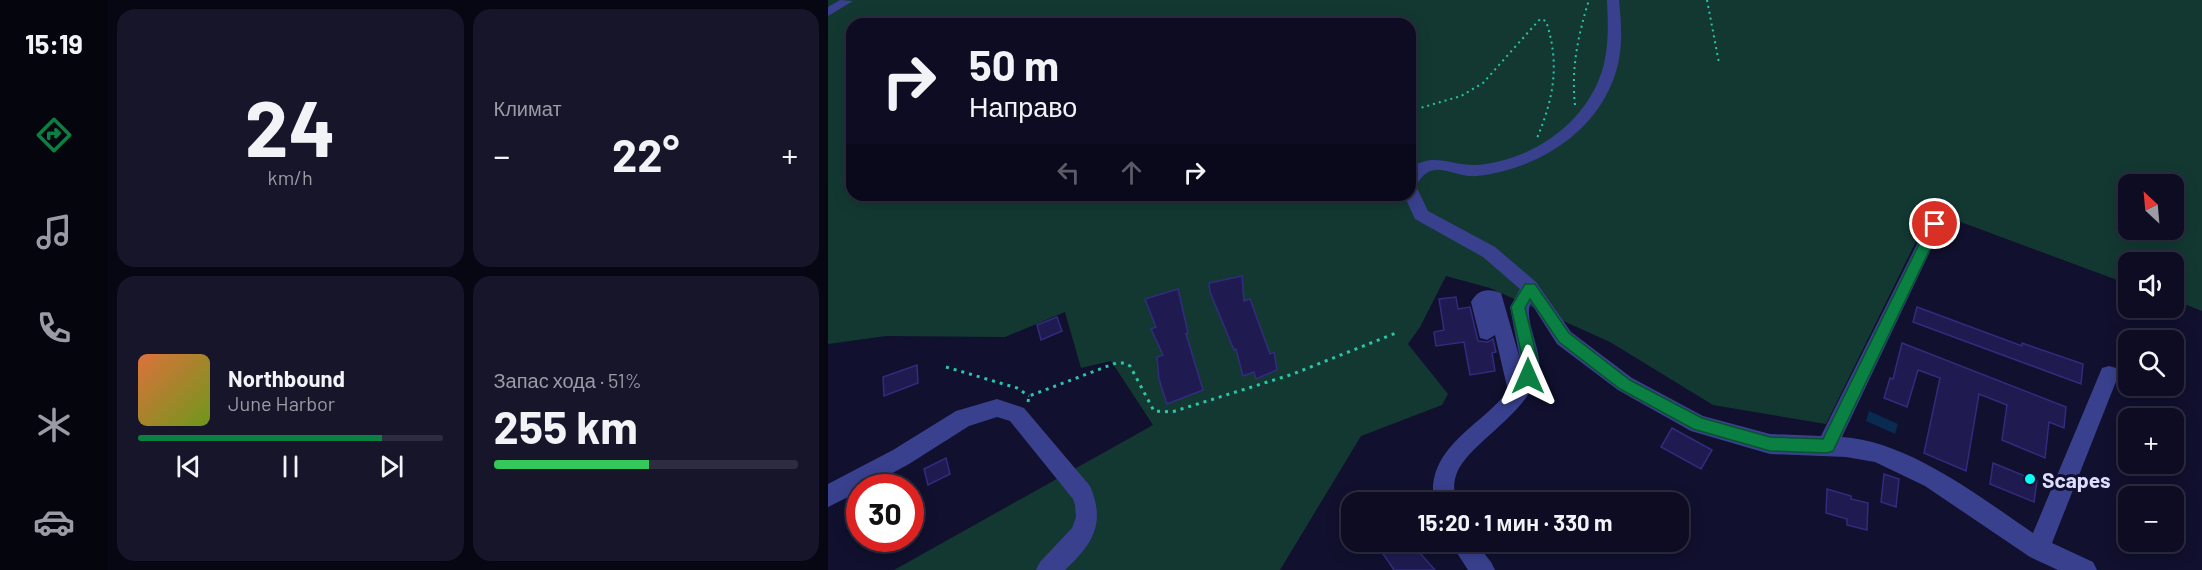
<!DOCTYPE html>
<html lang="ru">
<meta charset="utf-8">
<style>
body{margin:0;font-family:Barlow,sans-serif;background:#16152a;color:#f1f3f6;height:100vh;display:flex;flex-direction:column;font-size:22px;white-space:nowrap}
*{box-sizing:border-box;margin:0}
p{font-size:20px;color:#9a9ba5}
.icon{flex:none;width:33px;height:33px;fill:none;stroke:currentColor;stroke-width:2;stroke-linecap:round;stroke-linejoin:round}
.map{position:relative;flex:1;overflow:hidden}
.details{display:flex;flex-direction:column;gap:9px;padding:9px;background:#070713;width:720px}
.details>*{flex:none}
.top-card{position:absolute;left:18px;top:18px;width:570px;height:183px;border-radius:18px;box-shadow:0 3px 15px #0003,0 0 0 2px #2d2c40;background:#0d0c22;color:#f1f3f6;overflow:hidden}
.needle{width:39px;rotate:334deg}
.tools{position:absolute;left:1290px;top:174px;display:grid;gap:12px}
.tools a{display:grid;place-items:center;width:66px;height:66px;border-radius:12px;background:#0d0c22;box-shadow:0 3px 15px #0003,0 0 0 2px #2d2c40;font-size:30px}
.speed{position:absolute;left:18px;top:474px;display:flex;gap:12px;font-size:30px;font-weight:700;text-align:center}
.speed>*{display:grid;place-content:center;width:78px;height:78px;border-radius:50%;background:#0d0c22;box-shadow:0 3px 15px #0003,0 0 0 2px #2d2c40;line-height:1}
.speed .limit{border:9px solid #d22;background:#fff;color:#111}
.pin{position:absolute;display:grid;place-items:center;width:51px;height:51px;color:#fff;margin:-26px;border:3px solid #fff;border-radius:50%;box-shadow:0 2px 6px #0007}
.me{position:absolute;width:66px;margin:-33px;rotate:0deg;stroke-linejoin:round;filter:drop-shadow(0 0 4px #0008)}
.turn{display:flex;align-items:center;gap:21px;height:126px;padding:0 24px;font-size:27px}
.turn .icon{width:78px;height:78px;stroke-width:2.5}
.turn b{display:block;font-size:42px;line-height:51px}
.lanes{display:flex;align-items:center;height:57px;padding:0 24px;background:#0003;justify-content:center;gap:30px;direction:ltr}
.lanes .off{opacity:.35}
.big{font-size:45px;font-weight:700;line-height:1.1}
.details .card{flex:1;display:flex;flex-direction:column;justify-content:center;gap:9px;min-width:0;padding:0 21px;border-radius:18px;background:#16152a}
.details .dial{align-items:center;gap:0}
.dial b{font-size:78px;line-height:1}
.song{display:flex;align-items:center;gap:18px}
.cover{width:72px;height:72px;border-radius:9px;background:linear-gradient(135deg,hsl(20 70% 55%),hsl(80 70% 35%))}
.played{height:6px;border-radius:3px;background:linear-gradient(90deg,#0b8043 80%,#2d2c40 80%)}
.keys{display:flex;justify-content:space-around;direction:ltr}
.heat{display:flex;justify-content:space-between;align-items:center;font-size:33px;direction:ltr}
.charge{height:9px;border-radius:4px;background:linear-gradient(90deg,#34c759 51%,#2d2c40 0)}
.details .tiles{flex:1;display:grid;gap:9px;grid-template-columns:repeat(2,1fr)}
.trip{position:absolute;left:513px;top:492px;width:348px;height:60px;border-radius:18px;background:#0d0c22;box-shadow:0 3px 15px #0003,0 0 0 2px #2d2c40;font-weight:700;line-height:60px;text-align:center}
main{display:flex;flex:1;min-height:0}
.tab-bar{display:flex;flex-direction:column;width:108px;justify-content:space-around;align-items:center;background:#05050e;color:#9a9ba5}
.tab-bar .icon{width:42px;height:42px}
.tab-bar .active{color:#0b8043}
.tab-bar b{font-size:27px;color:#f1f3f6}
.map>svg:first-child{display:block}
.green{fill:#133832;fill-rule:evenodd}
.water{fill:#082b4f}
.building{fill:#1f1b50;stroke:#312c7d;stroke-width:1.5}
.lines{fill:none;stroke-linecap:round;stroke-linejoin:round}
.path-far1{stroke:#2ac6a7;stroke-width:2;stroke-dasharray:2 4;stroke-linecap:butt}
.path{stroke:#2ac6a7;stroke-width:3;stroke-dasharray:3 5;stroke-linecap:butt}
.minor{fill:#39418f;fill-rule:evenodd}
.route{fill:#0b8043;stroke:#07532c;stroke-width:1.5}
.poi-dot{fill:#09fff6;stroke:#11102e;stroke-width:2}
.labels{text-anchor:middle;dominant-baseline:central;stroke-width:6;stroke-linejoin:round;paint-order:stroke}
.near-poi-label{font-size:21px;font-weight:bold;fill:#dddeff;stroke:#11102e;text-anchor:start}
</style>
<main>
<nav class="tab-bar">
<b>15:19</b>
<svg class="icon active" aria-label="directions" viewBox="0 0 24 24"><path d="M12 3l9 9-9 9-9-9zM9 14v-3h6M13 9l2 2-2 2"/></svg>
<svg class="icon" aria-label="music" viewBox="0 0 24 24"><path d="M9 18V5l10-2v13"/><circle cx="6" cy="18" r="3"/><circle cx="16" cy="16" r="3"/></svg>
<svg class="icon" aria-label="phone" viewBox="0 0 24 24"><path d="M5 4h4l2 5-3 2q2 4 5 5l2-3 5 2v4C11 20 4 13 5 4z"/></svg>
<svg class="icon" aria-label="climate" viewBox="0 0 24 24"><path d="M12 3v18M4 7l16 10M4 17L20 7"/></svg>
<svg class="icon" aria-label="car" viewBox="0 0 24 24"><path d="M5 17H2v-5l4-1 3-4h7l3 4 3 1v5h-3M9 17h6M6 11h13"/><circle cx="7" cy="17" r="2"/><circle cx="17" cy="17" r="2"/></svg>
</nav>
<section class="details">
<div class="tiles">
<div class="card dial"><b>24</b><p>km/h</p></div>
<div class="card"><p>Климат</p>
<div class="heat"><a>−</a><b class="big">22°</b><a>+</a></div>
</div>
<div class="card">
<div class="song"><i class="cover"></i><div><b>Northbound</b><p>June Harbor</p></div></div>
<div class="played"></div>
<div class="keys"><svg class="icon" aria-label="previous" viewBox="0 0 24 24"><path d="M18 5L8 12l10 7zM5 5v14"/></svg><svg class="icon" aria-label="pause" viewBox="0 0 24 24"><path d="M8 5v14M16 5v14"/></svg><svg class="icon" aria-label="next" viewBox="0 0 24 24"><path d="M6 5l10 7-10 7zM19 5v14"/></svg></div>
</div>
<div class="card"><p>Запас хода · 51%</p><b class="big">255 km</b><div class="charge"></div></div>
</div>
</section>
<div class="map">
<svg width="1374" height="570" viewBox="0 0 1374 570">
<rect width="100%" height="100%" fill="#11102e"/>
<!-- green -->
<path class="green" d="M0 0H1374V311L1346 300V262H1300V284L1103 211 998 424 885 405 782 342 662 288 618 276 592 327 580 344 620 394 614 405 533 436 452 570H66L325 425 283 361 253 368 237 312 177 337 58 336 0 344ZM24 24H582V195H24ZM1300 184H1346V230H1300Z"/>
<!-- water -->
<path class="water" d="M1041 411 1070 424 1067 434 1038 421Z"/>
<!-- building -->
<path class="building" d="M414 276 416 301 422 299 442 354 446 352 449 370 428 379 426 372 415 376 408 349 406 350 382 292 381 283Z
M350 289 360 333 358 334 375 390 339 404 331 379 329 357 335 355 323 329 328 327 317 299Z
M628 297 630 309 642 307 650 341 660 342 665 339 668 352 664 353 667 371 642 375 636 342 608 346 606 332 616 330 611 299Z
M1089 307 1194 346V343L1255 364 1253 384 1085 322Z
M229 317 234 331 213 340 209 325Z
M1074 343 1238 407 1236 428 1221 422 1217 458 1174 440 1179 405 1151 394 1138 471 1096 453 1112 378 1090 370 1079 407 1056 398 1062 378 1065 379Z
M89 365 90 383 56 396 55 377Z
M844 428 884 450 873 469 833 447Z
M118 458 122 474 100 485 96 469Z
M1165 463 1209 481 1206 502 1162 484Z
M1056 474 1071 479 1068 507 1053 502Z
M999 489 1023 496V499L1040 503 1039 530 1019 525V519L998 513Z
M547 542H582L607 570H566Z"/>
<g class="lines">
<!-- path-far1 -->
<path class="path-far1" d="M879 0 891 63
M747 105C743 69 750 35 761 0
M582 111 633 96 655 83 712 19 718 21C732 63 726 98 709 138"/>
<!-- path -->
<path class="path" d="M118 367 189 388 201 396
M200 402 201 396 288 363H297L302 366 326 411 344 412 465 374 568 333"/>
<!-- minor -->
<path class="minor" d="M12 0 25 1 0 16V7Z
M779 0H791C793 21 795 43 790 64 775 129 712 169 649 176 624 178 604 155 588 186L600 211 667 247 708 282 743 332 804 378 875 416 942 434 993 436 1101 220 1107 218 1113 220 1115 224 1014 437C1080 441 1152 497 1205 533L1274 368 1281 366 1288 368 1291 374 1224 543 1265 562 1269 570H1230L1202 557 1097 486 1047 462 1018 457 942 454 863 431 790 390 729 344 703 303C694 320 717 352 710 375 696 419 634 446 627 479 625 487 627 495 628 502H606C597 448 652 427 680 391L667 335 659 340 652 338 643 302C650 289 660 288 673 293L692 359 682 307 692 289 655 257 587 219 576 195H582V169C604 151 623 166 648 165 705 161 762 121 776 64 781 43 780 21 779 0Z
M169 399 196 408 262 486C278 523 265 544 237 570H208L212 562 244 528 248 517 247 505 245 499 182 421 169 417 141 426 81 464 37 488H32V491L0 507V484L65 450 128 411Z
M622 542H647L663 562 667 570H640Z"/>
</g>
<!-- route -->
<path class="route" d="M1107 220 1114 224 1005 451 999 453 942 451 865 429 792 389 731 342 702 299 697 308 710 361 705 380 700 382 694 380 692 376 695 361 683 307 697 284H707L741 333 802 380 874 418 942 437 995 439 1101 224Z"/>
<!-- markers -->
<circle class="poi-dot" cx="1202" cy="479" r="6"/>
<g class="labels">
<!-- near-poi labels -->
<g class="near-poi-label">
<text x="1214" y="479">Scapes</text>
</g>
</g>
</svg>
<div class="tools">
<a><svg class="needle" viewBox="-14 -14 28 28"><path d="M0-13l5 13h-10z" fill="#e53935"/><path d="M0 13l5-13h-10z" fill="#9a9ba5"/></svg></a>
<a><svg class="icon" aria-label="sound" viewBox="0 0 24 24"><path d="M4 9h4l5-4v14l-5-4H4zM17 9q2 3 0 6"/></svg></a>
<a><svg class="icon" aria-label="search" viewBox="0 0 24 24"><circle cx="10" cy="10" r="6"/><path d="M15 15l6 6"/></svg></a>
<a>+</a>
<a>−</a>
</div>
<div class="speed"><div class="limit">30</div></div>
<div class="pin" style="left:1107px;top:224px;background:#d93025"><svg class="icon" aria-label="arrive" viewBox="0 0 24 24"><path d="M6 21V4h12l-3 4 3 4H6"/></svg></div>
<svg class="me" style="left:700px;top:376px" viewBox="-20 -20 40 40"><path d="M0-17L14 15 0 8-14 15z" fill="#0b8043" stroke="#fff" stroke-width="4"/></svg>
<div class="trip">15:20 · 1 мин · 330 m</div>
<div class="top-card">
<div class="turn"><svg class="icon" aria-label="right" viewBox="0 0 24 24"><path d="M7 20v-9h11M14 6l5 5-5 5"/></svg><div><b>50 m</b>Направо</div></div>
<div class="lanes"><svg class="icon off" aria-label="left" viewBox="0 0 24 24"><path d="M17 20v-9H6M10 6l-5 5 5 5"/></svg><svg class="icon off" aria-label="ahead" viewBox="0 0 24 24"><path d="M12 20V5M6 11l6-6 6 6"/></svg><svg class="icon" aria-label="right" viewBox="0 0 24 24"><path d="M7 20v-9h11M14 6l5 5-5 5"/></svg></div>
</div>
</div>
</main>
